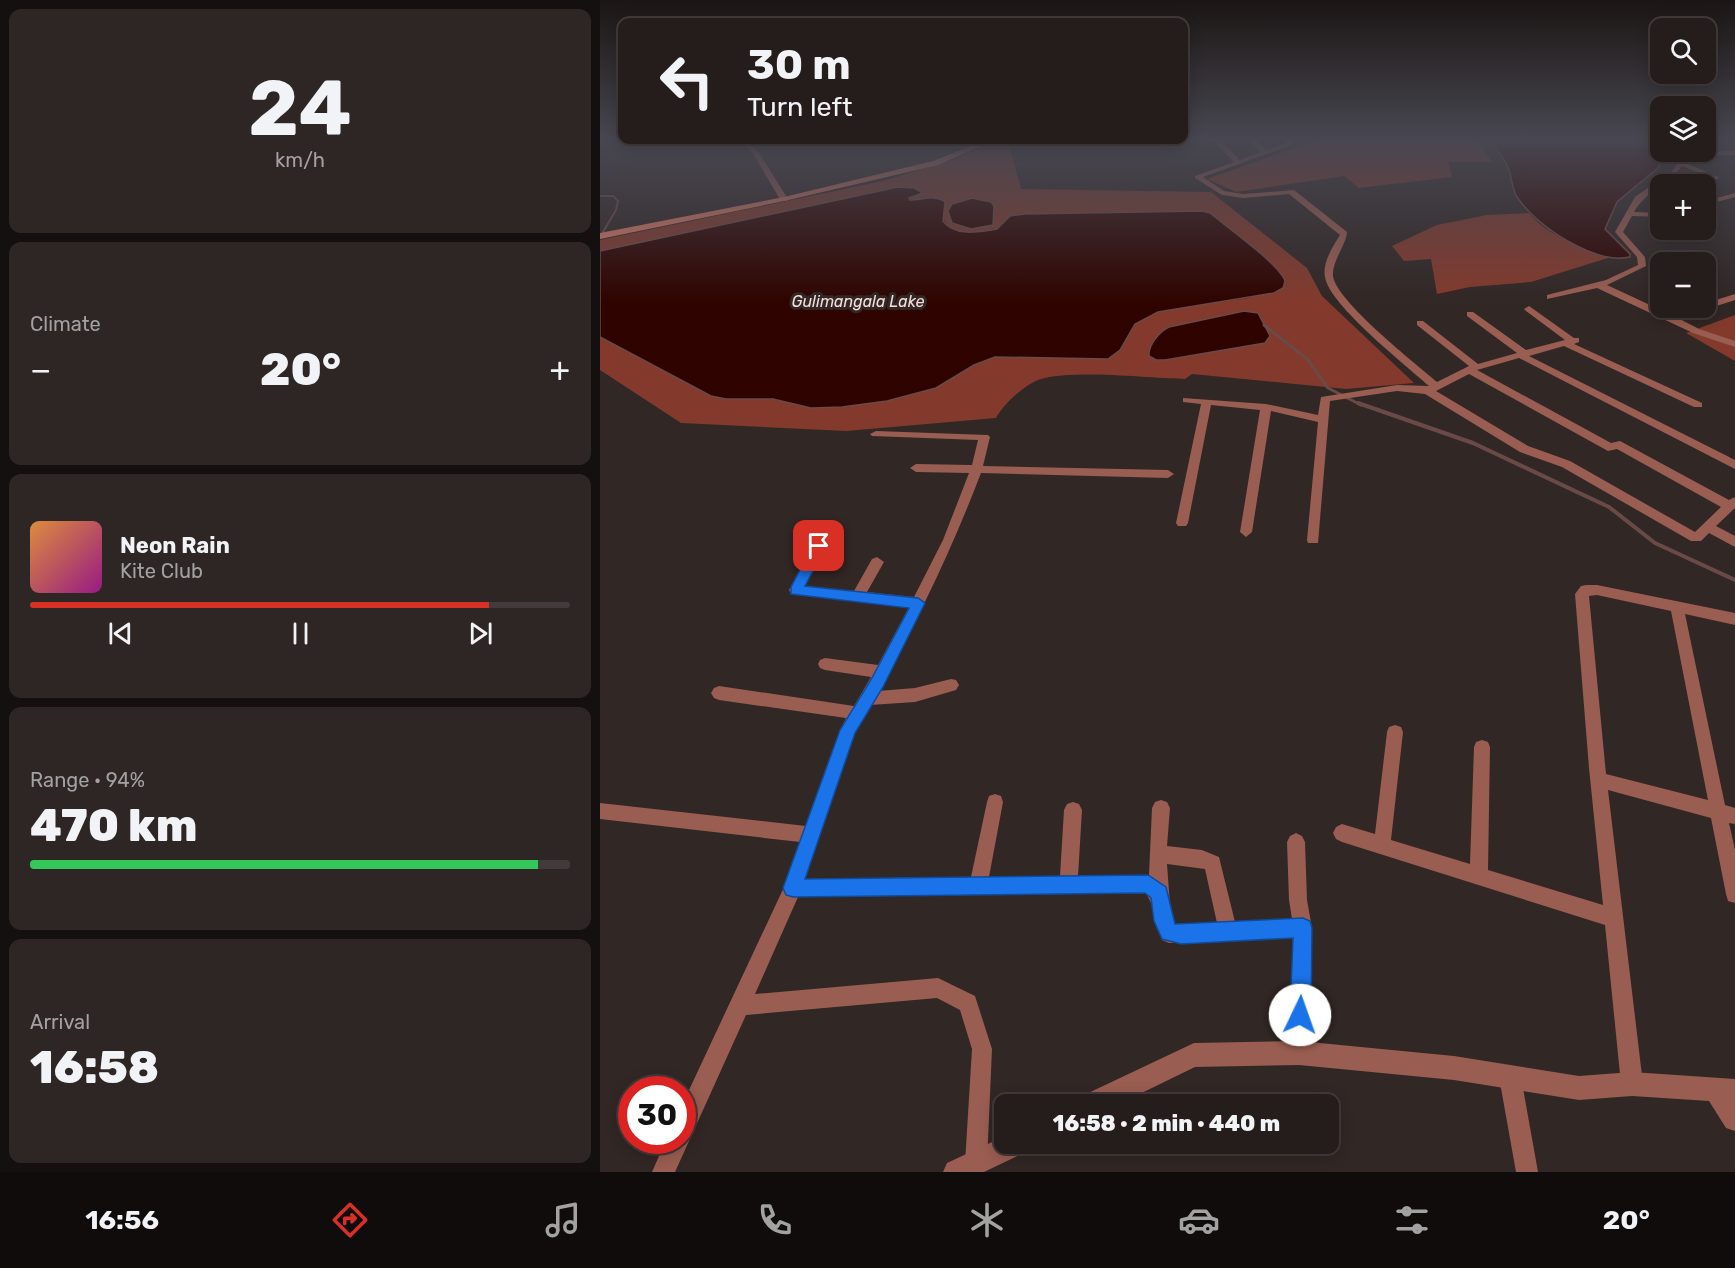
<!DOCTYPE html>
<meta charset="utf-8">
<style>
body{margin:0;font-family:Rubik,sans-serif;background:#2d2625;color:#f1f3f6;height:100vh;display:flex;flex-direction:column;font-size:22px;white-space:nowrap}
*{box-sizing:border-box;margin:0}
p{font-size:20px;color:#a3a2a3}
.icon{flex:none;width:33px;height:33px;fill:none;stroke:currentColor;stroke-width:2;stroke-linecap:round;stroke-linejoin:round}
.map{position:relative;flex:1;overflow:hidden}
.side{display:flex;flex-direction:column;gap:9px;padding:9px;background:#14100f;width:600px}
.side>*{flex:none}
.banner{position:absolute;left:18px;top:18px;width:570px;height:126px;border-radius:12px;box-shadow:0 3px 15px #0003,0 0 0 2px #423b3b;background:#251d1c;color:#f1f3f6;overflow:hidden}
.tools{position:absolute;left:1050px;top:18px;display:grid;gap:12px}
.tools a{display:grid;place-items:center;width:66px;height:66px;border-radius:12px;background:#251d1c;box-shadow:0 3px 15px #0003,0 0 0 2px #423b3b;font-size:30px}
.speed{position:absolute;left:18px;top:1076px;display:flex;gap:12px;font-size:30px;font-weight:700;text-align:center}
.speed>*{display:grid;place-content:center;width:78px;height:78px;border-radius:50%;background:#251d1c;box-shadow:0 3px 15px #0003,0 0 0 2px #423b3b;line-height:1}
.speed .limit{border:9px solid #d22;background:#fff;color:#111}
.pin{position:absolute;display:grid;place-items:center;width:51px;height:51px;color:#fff;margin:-26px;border-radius:12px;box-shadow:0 3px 9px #0006}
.me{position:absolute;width:66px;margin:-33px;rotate:3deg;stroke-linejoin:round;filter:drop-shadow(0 0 4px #0008)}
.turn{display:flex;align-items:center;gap:21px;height:126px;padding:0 30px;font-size:27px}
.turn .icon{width:78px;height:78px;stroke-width:2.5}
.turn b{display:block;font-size:42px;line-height:51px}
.big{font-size:45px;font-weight:800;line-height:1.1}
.side .tile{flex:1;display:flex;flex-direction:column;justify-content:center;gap:9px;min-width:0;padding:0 21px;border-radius:12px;background:#2d2625}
.side .dial{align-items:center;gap:0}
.dial b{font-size:78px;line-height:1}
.song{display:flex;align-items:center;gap:18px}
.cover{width:72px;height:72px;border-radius:9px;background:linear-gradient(135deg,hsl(30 70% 55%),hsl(310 70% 35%))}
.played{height:6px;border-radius:3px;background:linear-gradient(90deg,#d93025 85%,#423b3b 85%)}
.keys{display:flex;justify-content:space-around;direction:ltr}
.heat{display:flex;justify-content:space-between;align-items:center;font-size:33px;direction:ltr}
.charge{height:9px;border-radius:4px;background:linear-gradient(90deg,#34c759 94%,#423b3b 0)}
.trip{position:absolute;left:394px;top:1094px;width:345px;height:60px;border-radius:12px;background:#251d1c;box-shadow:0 3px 15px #0003,0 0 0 2px #423b3b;font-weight:800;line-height:60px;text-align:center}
.tab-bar{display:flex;height:96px;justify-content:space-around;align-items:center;background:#0f0c0b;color:#a3a2a3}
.tab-bar .icon{width:42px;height:42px}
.tab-bar .current{color:#d93025}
.tab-bar b{font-size:27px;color:#f1f3f6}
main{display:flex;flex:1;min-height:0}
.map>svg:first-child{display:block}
.green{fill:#833a2c}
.water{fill:#2f0400;stroke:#6a4a47;stroke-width:1.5}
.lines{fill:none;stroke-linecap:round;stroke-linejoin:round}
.stream-far2{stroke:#6a4a47;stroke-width:2}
.stream-far1{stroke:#6a4a47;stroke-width:3}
.stream{stroke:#6a4a47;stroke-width:4}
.minor{fill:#9a5d51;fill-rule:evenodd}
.tertiary{fill:#9a5d51;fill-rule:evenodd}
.secondary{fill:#d97966;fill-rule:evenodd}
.route{fill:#1a73e8;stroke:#114b97;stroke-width:1.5}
.labels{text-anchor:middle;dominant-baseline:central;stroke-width:6;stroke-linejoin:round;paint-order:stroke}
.far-water-label{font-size:16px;font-style:italic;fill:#f7ddd7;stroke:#312725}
</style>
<main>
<section class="side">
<div class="tile dial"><b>24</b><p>km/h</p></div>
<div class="tile"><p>Climate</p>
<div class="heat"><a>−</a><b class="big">20°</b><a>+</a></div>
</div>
<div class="tile">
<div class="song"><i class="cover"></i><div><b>Neon Rain</b><p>Kite Club</p></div></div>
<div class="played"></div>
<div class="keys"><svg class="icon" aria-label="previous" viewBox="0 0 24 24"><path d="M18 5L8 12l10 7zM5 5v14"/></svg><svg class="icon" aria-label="pause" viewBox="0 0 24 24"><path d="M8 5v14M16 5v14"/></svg><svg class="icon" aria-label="next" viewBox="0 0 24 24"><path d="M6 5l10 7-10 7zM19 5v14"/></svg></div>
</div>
<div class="tile"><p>Range · 94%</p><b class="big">470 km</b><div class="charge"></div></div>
<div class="tile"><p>Arrival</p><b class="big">16:58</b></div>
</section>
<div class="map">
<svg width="1135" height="1172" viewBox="0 0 1135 1172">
<rect width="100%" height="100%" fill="#312725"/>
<!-- green -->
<path class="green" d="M748 137H873L879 142 892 162H848L852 177 759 188 744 176 636 192 607 179 712 142Z
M399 140H408L421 189 611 192 707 268 722 296 814 383 746 389 592 374 585 379C547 378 480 370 445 378 428 381 404 403 396 418L246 431 81 423 0 370V337L111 396 126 399H173L211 408 242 407 287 401 336 388 374 365 395 357 508 359 520 350 535 324 558 311 649 298 683 288V276L610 213 602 211 423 214 410 216 397 230C374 233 345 239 342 210L309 200 314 197 306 187 0 251V240L283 181 349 161Z
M929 213C947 236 984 249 1011 257L931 282 870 287 837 294 831 259 804 261 792 246 837 225 887 215Z
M1135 315V361L1086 333Z"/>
<!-- water -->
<path class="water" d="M885 137H1060L1059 167 1017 202 1005 229 1030 254V257C994 265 935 225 917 197 912 189 912 179 909 170 905 159 895 145 885 137Z
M298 187 314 188 323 193 309 198 310 200C322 200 335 194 345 202L343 221C355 237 379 232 397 229L410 216 424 214 602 211 610 213C627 227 679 264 685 281L683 288 674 293 558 312 535 324 520 350 508 359 395 357 374 365 336 388 287 401 242 407 211 408 173 399H126L111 396 0 337V251Z
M372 198 391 202 394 206 393 225 371 229 352 223 348 211 352 204Z
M644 311 658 313 670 336 665 343 565 360H556L549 356C548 345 560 331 569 327Z"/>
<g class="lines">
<!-- stream-far2 -->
<path class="stream-far2" d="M0 196H13L18 201 16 210 3 232"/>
<!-- stream-far1 -->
<path class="stream-far1" d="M664 325 707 359 728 388 761 405"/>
<!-- stream -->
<path class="stream" d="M758 403 873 443 1009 507 1055 543 1135 580"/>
<!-- minor -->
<path class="minor" d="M610 137H617L640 160 661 152 646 137H653L666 150 688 142 682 137H689L694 142V144L603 177 624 191 643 194 694 190 747 232C746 246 732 260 733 276 736 301 816 364 837 382L869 366 817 325V321H823L878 364 917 353 867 316V312H873L926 350 965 340 926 311 924 309 929 306 974 338H979V342L974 344 1102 403V407H1094L964 346 929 356 1135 460V469L919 358 877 370 1011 443 1020 441 1129 500 1135 497V508L1116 526 1135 536V547L1109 533 1101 541H1091L962 467 920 452 825 394 797 391 730 401 718 543H708L707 540 718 422 671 411 652 532 646 537 640 532 660 410 611 405 588 523 586 526H578L576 523 601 404 583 402V398L666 404 718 415 721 397 797 385 829 386C807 366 729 305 725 277 722 263 733 246 740 235L689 194 643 198 622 195 595 178V176L634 162ZM869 374 1008 451 1017 449 1121 507 1095 532 970 461 928 446 836 391Z
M140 140H146L159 153 188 199 187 201H181L154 155Z
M1135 151V155H1090L1084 162 1118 177V179H1114L1082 166C1068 185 1046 191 1034 212L1060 213V217L1032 216 1023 232 1045 257 1046 266 1007 285 1063 311 1106 308V303L1135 294V300L1101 311 1072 315 1099 329 1135 341V347L1093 333 997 288 947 299V295L1006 280 1038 265 1037 257 1015 232 1035 197 1072 171 1086 152Z
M1135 193V197L1106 205V201Z
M276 431 388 435 390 437 383 466 568 470 574 474 568 478 381 473C352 549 317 622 278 691L315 688 351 679 356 680 359 685 356 690 315 702 270 705 255 732 205 879 371 877 387 802 389 796 395 794 401 796 403 802 389 877 460 876 464 810 467 804 473 802 479 804 482 810 478 876 549 875 552 808 555 802 561 800 567 802 570 808 567 846 602 850 619 857 635 922 692 919 689 900 687 842 690 836 696 833 702 836 705 842 707 900 712 928 709 1053 706 1060 699 1063 692 1060 689 1053 693 938 569 943 562 940C557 928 553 900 545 893L198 897 155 994 338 978 375 996 392 1049 387 1163 384 1171H368L365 1163 372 1049 360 1010 337 998 146 1015 75 1172H52L66 1140H82V1105L185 885 200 842 0 819V803L206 826 240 730 246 718 119 700 114 698 111 693 114 688 119 686 254 706 271 677 225 670 220 668 218 664 220 660 225 658 278 665 309 607 196 595 191 594 189 590 214 544 219 542 225 547 205 586 254 591 272 559 277 557 284 562 267 592 314 597 343 540 369 473 316 472 310 468 316 464 372 465 378 440 272 436 270 434ZM567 864 605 869 617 923 575 924 570 905Z
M986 585H997L1135 613V625L1085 614 1125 805 1135 808V824L1129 823 1135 850V903L1128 901 1126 894 1111 818 1008 790 1043 1084 1040 1092 1032 1095 1024 1092 1021 1084 1005 925 742 842 736 839 733 833 736 827 742 824 775 834 787 732 789 727 795 725 801 727 803 732 791 840 870 864 874 747 876 742 882 740 888 742 890 747 888 870 1003 905 989 768 975 594 981 586ZM997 595 1071 611 1108 800 1006 774 989 596Z
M910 1066 918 1069 921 1077 938 1172H916L899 1077 902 1069Z"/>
<!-- tertiary -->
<path class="tertiary" d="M699 1041 854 1056 979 1076 1032 1072 1135 1079V1131L1126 1128 1109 1101 1032 1096 979 1100 854 1080 699 1065 595 1067 519 1104H481L484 1095 594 1043Z
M405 1136V1143H429L426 1152 384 1172H343L347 1163Z"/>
<!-- secondary -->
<path class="secondary" d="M386 140H395L338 165 184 201 0 239V233L184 197 333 161Z"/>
</g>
<!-- sky -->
<linearGradient id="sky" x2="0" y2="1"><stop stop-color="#1b1514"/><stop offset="0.46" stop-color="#484751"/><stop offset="1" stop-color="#484751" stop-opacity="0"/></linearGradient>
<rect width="1135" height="301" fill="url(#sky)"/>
<!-- route -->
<path class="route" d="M219 542 226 546 205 586 318 598 325 603 283 687 255 733 205 879 548 875 566 887 575 924 703 918 710 921 712 928 711 1015 708 1022 700 1025 693 1022 690 1015 693 938 581 944 562 939 554 921 551 898 545 893 193 897 186 895 183 888 240 730 272 678 309 608 191 594V587L214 543Z"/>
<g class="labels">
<!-- far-water labels -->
<g class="far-water-label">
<text x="258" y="301">Gulimangala Lake</text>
</g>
</g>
</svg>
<div class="tools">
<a><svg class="icon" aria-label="search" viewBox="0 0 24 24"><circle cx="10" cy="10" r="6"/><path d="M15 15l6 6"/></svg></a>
<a><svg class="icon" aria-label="layers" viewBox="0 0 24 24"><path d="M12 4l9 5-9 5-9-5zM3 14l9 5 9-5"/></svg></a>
<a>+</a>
<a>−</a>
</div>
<div class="speed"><div class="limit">30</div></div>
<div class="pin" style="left:219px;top:546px;background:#d93025"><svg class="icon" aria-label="arrive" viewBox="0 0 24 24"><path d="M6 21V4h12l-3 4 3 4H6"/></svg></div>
<svg class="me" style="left:700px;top:1015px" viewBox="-20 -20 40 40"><circle r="19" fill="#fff"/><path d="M0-13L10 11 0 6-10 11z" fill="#1a73e8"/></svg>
<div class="trip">16:58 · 2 min · 440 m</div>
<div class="banner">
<div class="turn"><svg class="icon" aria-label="left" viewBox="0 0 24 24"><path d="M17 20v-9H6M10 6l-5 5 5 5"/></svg><div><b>30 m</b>Turn left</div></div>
</div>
</div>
</main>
<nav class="tab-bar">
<b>16:56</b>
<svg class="icon current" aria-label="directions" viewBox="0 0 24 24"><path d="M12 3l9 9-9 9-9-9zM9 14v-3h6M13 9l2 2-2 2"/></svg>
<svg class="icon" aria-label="music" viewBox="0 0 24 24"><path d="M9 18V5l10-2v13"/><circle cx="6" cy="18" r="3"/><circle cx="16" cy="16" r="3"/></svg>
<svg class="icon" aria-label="phone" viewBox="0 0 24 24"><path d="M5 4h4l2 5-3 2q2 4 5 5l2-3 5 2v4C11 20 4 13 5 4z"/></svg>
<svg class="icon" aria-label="climate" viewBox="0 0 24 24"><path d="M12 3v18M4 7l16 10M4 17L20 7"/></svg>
<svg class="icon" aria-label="car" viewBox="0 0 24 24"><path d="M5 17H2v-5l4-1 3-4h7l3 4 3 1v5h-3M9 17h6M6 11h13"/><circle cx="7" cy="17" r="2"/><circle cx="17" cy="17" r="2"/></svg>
<svg class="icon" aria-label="filters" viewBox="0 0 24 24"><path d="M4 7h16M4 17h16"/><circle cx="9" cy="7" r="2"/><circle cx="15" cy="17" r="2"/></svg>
<b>20°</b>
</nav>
